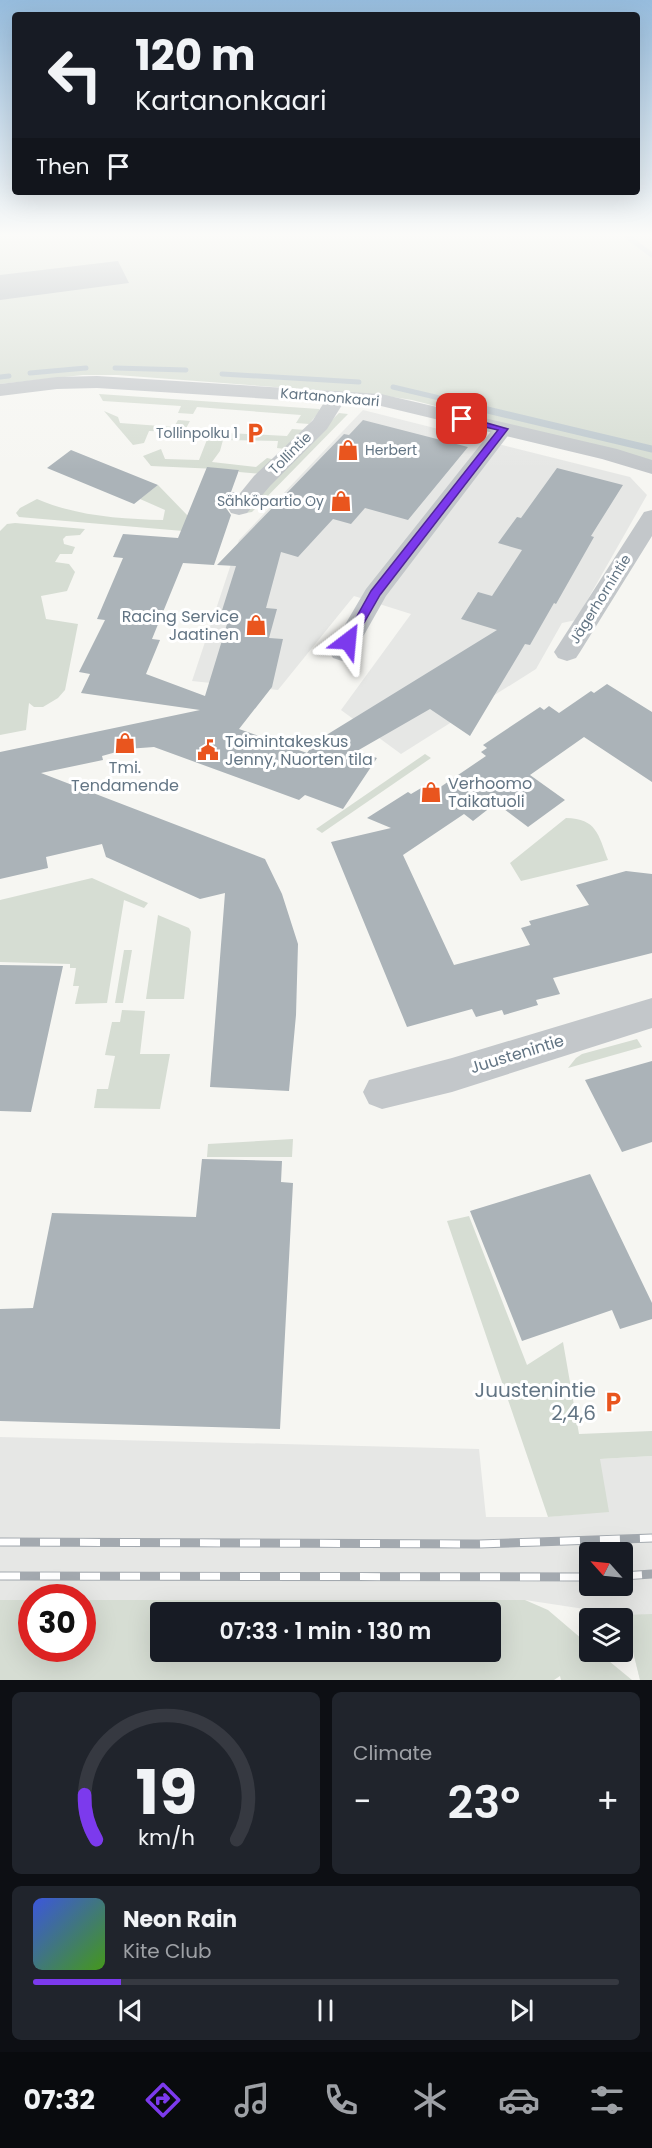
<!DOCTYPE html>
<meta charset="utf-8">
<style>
body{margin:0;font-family:Poppins,sans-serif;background:#20242c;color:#f1f3f6;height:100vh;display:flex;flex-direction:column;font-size:22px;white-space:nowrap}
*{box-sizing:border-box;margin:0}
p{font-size:20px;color:#9ea1a6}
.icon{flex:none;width:33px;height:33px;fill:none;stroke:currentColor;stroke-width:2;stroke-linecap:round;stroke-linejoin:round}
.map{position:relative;height:1680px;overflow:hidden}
.side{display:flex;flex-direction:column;gap:12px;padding:12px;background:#0d0f14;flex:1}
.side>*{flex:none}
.top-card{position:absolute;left:12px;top:12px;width:628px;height:183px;border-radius:6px;box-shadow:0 6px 24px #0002;background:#171b24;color:#f1f3f6;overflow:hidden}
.needle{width:39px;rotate:297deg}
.tools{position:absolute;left:579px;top:1542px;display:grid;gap:12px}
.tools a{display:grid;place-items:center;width:54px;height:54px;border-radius:6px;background:#171b24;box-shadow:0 6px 24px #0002;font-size:30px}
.speed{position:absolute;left:18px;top:1584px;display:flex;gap:12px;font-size:30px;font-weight:700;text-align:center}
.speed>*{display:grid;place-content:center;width:78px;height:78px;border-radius:50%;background:#171b24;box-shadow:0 6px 24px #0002;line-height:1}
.speed .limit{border:9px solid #d22;background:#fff;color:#111}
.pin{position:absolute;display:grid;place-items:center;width:51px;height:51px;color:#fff;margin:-26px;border-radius:12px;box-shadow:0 3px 9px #0006}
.me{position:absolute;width:66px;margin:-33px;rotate:29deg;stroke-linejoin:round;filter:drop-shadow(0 0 4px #0008)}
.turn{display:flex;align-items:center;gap:21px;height:126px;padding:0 24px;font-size:27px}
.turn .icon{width:78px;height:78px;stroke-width:2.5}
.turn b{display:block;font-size:42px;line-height:51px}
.then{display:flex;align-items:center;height:57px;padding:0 24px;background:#0003;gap:12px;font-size:22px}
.big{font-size:45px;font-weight:600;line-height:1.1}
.side .card{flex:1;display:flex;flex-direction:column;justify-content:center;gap:9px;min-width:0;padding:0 21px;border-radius:9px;background:#20242c}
.side .dial{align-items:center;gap:0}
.dial svg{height:156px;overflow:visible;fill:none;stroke:#363941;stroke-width:7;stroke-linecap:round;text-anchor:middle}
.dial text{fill:#f1f3f6;stroke:none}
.song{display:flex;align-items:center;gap:18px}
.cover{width:72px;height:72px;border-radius:9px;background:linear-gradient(135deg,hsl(230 70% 55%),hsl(100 70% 35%))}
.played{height:6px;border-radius:3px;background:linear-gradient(90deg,#7c3aed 15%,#363941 15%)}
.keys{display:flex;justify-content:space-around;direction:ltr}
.heat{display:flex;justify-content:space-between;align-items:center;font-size:33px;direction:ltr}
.side .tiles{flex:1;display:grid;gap:12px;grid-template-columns:1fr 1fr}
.card:last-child{grid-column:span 2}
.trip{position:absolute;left:150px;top:1602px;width:351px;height:60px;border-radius:6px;background:#171b24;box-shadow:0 6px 24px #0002;font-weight:600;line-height:60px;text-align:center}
.dock{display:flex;height:96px;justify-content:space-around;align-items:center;background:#090b0e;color:#9ea1a6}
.dock .icon{width:42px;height:42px}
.dock .selected{color:#7c3aed}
.dock b{font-size:27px;color:#f1f3f6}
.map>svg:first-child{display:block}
.built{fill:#e6e7e5;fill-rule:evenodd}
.green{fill:#d6ddd3;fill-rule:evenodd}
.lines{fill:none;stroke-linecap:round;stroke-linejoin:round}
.stream-far1{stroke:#bcc7cd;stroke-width:5}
.stream{stroke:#bcc7cd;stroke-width:7}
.building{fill:#abb3b8}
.minor{fill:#c3c7ca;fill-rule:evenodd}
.tertiary{fill:#c3c7ca;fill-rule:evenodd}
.rail-casing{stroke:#a3a9af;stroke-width:9}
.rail{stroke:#fff;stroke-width:7;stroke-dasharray:20;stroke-linecap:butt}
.route{fill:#7c3aed;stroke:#51269a;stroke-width:1.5}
.labels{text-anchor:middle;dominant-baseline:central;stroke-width:6;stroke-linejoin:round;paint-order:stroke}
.far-street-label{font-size:14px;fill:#637584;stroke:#fff}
.far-poi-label{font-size:14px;fill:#637584;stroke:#fff;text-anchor:end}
.poi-label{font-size:16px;fill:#637584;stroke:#fff;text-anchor:start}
.street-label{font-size:16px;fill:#637584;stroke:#fff}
.near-poi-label{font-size:20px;fill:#637584;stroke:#fff;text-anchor:end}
</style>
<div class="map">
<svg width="652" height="1680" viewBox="0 0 652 1680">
<rect width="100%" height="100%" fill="#f6f6f2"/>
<!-- built -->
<path class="built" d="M363 410 630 477 647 495 576 620 562 623 536 669 401 754 341 710 411 614 354 596 278 690 192 681 239 540Z
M0 1437 479 1449 486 1517H548L608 1511 599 1459 652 1456V1680H640L624 1615 525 1600H83L82 1598H32L31 1600H0ZM590 1552H622V1586H590Z"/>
<!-- green -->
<path class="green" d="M0 235H652V461L412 400 380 395 117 375H83L0 384Z
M99 394 319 409 320 411 309 424 296 423 301 415 197 407 193 414 178 413 181 406 103 401Z
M104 411 118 417 120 423 174 427 178 420 190 421 184 432 149 431 144 443 133 445Z
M339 413 348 414 252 512 246 513 243 508Z
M292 429 306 430 285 449 277 448 278 441 223 440 220 451 212 462 256 467 267 458 276 460 262 474 239 472V470L151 466 143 456 161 449 165 459 199 460 210 432 287 436Z
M158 485 188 516 183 531 19 517 16 513 20 508 37 499C76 516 121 519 163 520L165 510 140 499Z
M15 523 85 529 80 535 66 536 63 539 64 544 75 547 72 554H60L55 562 69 564 75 572 67 591 41 596 46 619 78 624 65 690 58 698 43 707H34L29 703 26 730 0 735V531L7 524Z
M425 754 431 758 322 833 316 829Z
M566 818C597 819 598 834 608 860L521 881 510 863Z
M92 878 148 903 144 908 124 900 107 1003 75 1004 79 986H73L76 968H70V964L0 962V900Z
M158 915 189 928 191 932 184 999H146Z
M124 950H132L123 1003H115Z
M122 1010 145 1011 140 1054H170L160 1109 94 1108 97 1089H108L115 1056 105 1055 112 1022H120Z
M637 1039 642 1047 568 1068 576 1058 582 1054Z
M293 1139 292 1157H207L208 1144Z
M469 1216 527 1365 563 1342 579 1434 652 1431V1456L600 1459 609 1512 548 1517 447 1221Z
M0 1600H31L32 1648H82L83 1600H525L548 1610 589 1645 590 1652H598L632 1680H561L560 1676 554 1680H0ZM160 1612H490V1652H160Z
M652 1614V1680H640L624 1615Z"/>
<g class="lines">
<!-- stream-far1 -->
<path class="stream-far1" d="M625 235 652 255
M115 368 186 370
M30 373 86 368
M222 374 359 382
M0 377 9 376
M393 387 465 404"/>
<!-- stream -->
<path class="stream" d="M458 403 652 449"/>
</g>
<!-- building -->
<path class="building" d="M118 261 129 283 0 300V275Z
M363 420 468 447 408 520 365 508 351 524 333 519 298 557 281 552 266 608 277 609 269 638 283 639 272 687 239 729 307 753 315 742 497 630 461 619 478 592 492 596 522 550 498 543 517 517 521 518 557 468 623 485 591 536 594 537 556 604 554 603 530 645 525 644 470 736 430 709 357 751 377 758 343 809 305 795 299 800 154 747 127 749 102 756 103 760 41 773 265 859 282 894 298 944 296 1015 289 1091 210 1087 225 893 200 899 106 857 102 844 46 857 48 868 0 879V752L200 710 81 693 90 674 79 672 105 620 97 619 123 558 113 557 123 534 178 538 207 467 239 470 231 492H238L226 508 231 515 214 565 183 563 152 639 160 640 146 674 205 696 227 624 218 623 236 566 217 565 344 434 349 435Z
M71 450 158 485 134 504 47 468Z
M607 684 652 712V782L584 737 530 775 565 800 528 827 496 803 473 821 464 814 403 855 454 965 530 945 521 928 531 925 529 921 589 905 576 885 626 871 652 874V953L553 978 560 994 536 1000 538 1005 504 1015 502 1010 476 1017 472 1009 407 1027 331 842 391 828 367 818 408 792 411 794 428 784 436 790 486 756 481 752 487 748 483 745 540 707 544 710 549 706 559 713 591 691 594 693Z
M0 965 63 966 31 1112 0 1111Z
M652 1061V1142L622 1152 585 1080Z
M202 1159 282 1161 281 1182 293 1183 280 1429 0 1421V1309L33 1308 52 1213 196 1217Z
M590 1174 652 1303V1319L620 1329 612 1310 522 1341 470 1211Z"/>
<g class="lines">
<!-- minor -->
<path class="minor" d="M337 391 344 393 347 397 327 429 270 486 247 513 239 515 231 513 228 508 254 476 313 420 330 393Z
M503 423 510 425 513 429 386 596 351 658 342 661 333 658 329 652 366 589 496 425Z
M652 510V536L580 652 576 658 567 661 558 658 554 652 644 512Z
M652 998V1028L452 1092 382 1109 369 1104 363 1092 369 1080 452 1058Z"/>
<!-- tertiary -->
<path class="tertiary" d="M97 376 381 394 617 449 652 460V474L602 459 381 406 97 388 57 389 0 396V384L57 377Z"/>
<defs>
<path id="rail" d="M0 1542 479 1544 652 1538
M0 1576 590 1577
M622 1576 652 1574"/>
</defs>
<!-- rail casing -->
<use href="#rail" class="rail-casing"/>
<!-- rail -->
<use href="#rail" class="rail"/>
</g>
<!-- sky -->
<linearGradient id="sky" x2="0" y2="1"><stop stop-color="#96bcdd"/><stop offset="0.5" stop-color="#fbfbf9"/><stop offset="1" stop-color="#fbfbf9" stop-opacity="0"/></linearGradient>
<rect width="652" height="470" fill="url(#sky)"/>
<!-- route -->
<path class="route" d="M462 416 508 429 380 595 352 644H344L343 641 371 591 498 430 459 421V417Z"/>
<!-- icons -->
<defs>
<symbol id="parking-bare" viewBox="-9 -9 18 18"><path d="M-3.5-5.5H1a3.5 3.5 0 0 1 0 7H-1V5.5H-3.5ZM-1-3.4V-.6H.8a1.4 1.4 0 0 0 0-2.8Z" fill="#e9551e" stroke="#fff" stroke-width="2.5" paint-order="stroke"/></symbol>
<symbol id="shop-bare" viewBox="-9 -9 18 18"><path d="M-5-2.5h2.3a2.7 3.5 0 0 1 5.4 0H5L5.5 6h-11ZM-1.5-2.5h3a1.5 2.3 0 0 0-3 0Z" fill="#e9551e" stroke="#fff" stroke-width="2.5" paint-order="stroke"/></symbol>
<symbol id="civic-bare" viewBox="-9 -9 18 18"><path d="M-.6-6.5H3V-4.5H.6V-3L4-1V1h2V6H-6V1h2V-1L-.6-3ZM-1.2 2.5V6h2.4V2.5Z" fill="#e9551e" stroke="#fff" stroke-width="2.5" paint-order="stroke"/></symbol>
</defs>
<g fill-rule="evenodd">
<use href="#parking-bare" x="240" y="418" width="30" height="30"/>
<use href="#shop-bare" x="333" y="435" width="30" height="30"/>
<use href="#shop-bare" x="326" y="486" width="30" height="30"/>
<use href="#shop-bare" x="241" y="610" width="30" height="30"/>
<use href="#shop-bare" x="110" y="728" width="30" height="30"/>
<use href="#civic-bare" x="193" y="735" width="30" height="30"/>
<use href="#shop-bare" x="416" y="777" width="30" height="30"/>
<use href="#parking-bare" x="598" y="1387" width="30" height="30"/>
</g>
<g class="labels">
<!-- far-street labels -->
<g class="far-street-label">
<text transform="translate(330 397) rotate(5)">Kartanonkaari</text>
<text transform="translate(290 453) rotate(-45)">Tollintie</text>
<text transform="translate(600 599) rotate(-58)">Jägerhornintie</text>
</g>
<!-- far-poi labels -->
<g class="far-poi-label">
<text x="238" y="433">Tollinpolku 1</text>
<text x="365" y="450" text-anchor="start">Herbert</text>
<text x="324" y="501">Sähköpartio Oy</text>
</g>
<!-- poi labels -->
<g class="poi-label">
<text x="239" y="616" text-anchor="end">Racing Service<tspan x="239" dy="18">Jaatinen</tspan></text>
<text x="225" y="741">Toimintakeskus<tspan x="225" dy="18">Jenny, Nuorten tila</tspan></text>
<text x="125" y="767" text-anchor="middle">Tmi.<tspan x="125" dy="18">Tendamende</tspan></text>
<text x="448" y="783">Verhoomo<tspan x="448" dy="18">Taikatuoli</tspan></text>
</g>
<!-- street labels -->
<g class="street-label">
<text transform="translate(517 1054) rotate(-17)">Juustenintie</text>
</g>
<!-- near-poi labels -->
<g class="near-poi-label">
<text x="596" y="1390">Juustenintie<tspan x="596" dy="23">2,4,6</tspan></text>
</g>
</g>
</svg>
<div class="tools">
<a><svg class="needle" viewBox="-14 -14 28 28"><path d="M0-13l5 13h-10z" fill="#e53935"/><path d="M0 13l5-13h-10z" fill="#9ea1a6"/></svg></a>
<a><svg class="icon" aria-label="layers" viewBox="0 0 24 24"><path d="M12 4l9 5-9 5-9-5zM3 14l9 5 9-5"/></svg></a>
</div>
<div class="speed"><div class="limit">30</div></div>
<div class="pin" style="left:462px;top:419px;background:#d93025"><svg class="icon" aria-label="arrive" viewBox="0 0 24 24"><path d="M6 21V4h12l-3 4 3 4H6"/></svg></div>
<svg class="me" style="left:348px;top:641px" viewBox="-20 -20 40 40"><path d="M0-17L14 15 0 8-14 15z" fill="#7c3aed" stroke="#fff" stroke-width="4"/></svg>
<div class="trip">07:33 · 1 min · 130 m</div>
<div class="top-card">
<div class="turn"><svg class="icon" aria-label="left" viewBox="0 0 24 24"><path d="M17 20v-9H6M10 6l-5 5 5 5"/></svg><div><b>120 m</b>Kartanonkaari</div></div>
<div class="then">Then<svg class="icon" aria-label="arrive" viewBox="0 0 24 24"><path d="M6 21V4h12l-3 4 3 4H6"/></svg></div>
</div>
</div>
<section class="side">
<div class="tiles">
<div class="card dial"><svg viewBox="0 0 100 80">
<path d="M14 69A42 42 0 1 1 86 69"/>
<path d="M14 69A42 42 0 0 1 8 46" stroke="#7c3aed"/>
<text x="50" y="56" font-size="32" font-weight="700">19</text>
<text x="50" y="72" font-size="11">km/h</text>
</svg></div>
<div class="card"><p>Climate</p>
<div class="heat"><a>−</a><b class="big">23°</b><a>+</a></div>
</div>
<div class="card">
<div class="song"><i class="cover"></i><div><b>Neon Rain</b><p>Kite Club</p></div></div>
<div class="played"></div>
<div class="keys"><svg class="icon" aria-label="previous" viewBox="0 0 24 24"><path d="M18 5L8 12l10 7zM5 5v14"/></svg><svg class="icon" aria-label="pause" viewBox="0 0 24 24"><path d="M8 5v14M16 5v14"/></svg><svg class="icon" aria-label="next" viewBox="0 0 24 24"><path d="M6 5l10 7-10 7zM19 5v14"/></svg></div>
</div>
</div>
</section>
<nav class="dock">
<b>07:32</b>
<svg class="icon selected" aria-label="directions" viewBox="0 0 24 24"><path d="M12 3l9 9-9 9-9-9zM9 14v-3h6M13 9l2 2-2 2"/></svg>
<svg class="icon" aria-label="music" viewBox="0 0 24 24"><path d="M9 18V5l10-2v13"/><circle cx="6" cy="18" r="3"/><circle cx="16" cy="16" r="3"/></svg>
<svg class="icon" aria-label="phone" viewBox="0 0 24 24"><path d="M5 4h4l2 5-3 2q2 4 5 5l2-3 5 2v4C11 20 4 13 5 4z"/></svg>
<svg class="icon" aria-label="climate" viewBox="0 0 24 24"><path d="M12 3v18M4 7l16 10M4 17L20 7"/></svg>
<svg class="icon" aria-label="car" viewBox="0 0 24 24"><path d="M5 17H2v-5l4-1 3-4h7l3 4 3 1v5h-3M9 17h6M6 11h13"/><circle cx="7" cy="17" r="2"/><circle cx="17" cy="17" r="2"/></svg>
<svg class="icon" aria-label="filters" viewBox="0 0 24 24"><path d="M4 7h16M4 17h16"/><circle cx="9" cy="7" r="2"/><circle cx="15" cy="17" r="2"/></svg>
</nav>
